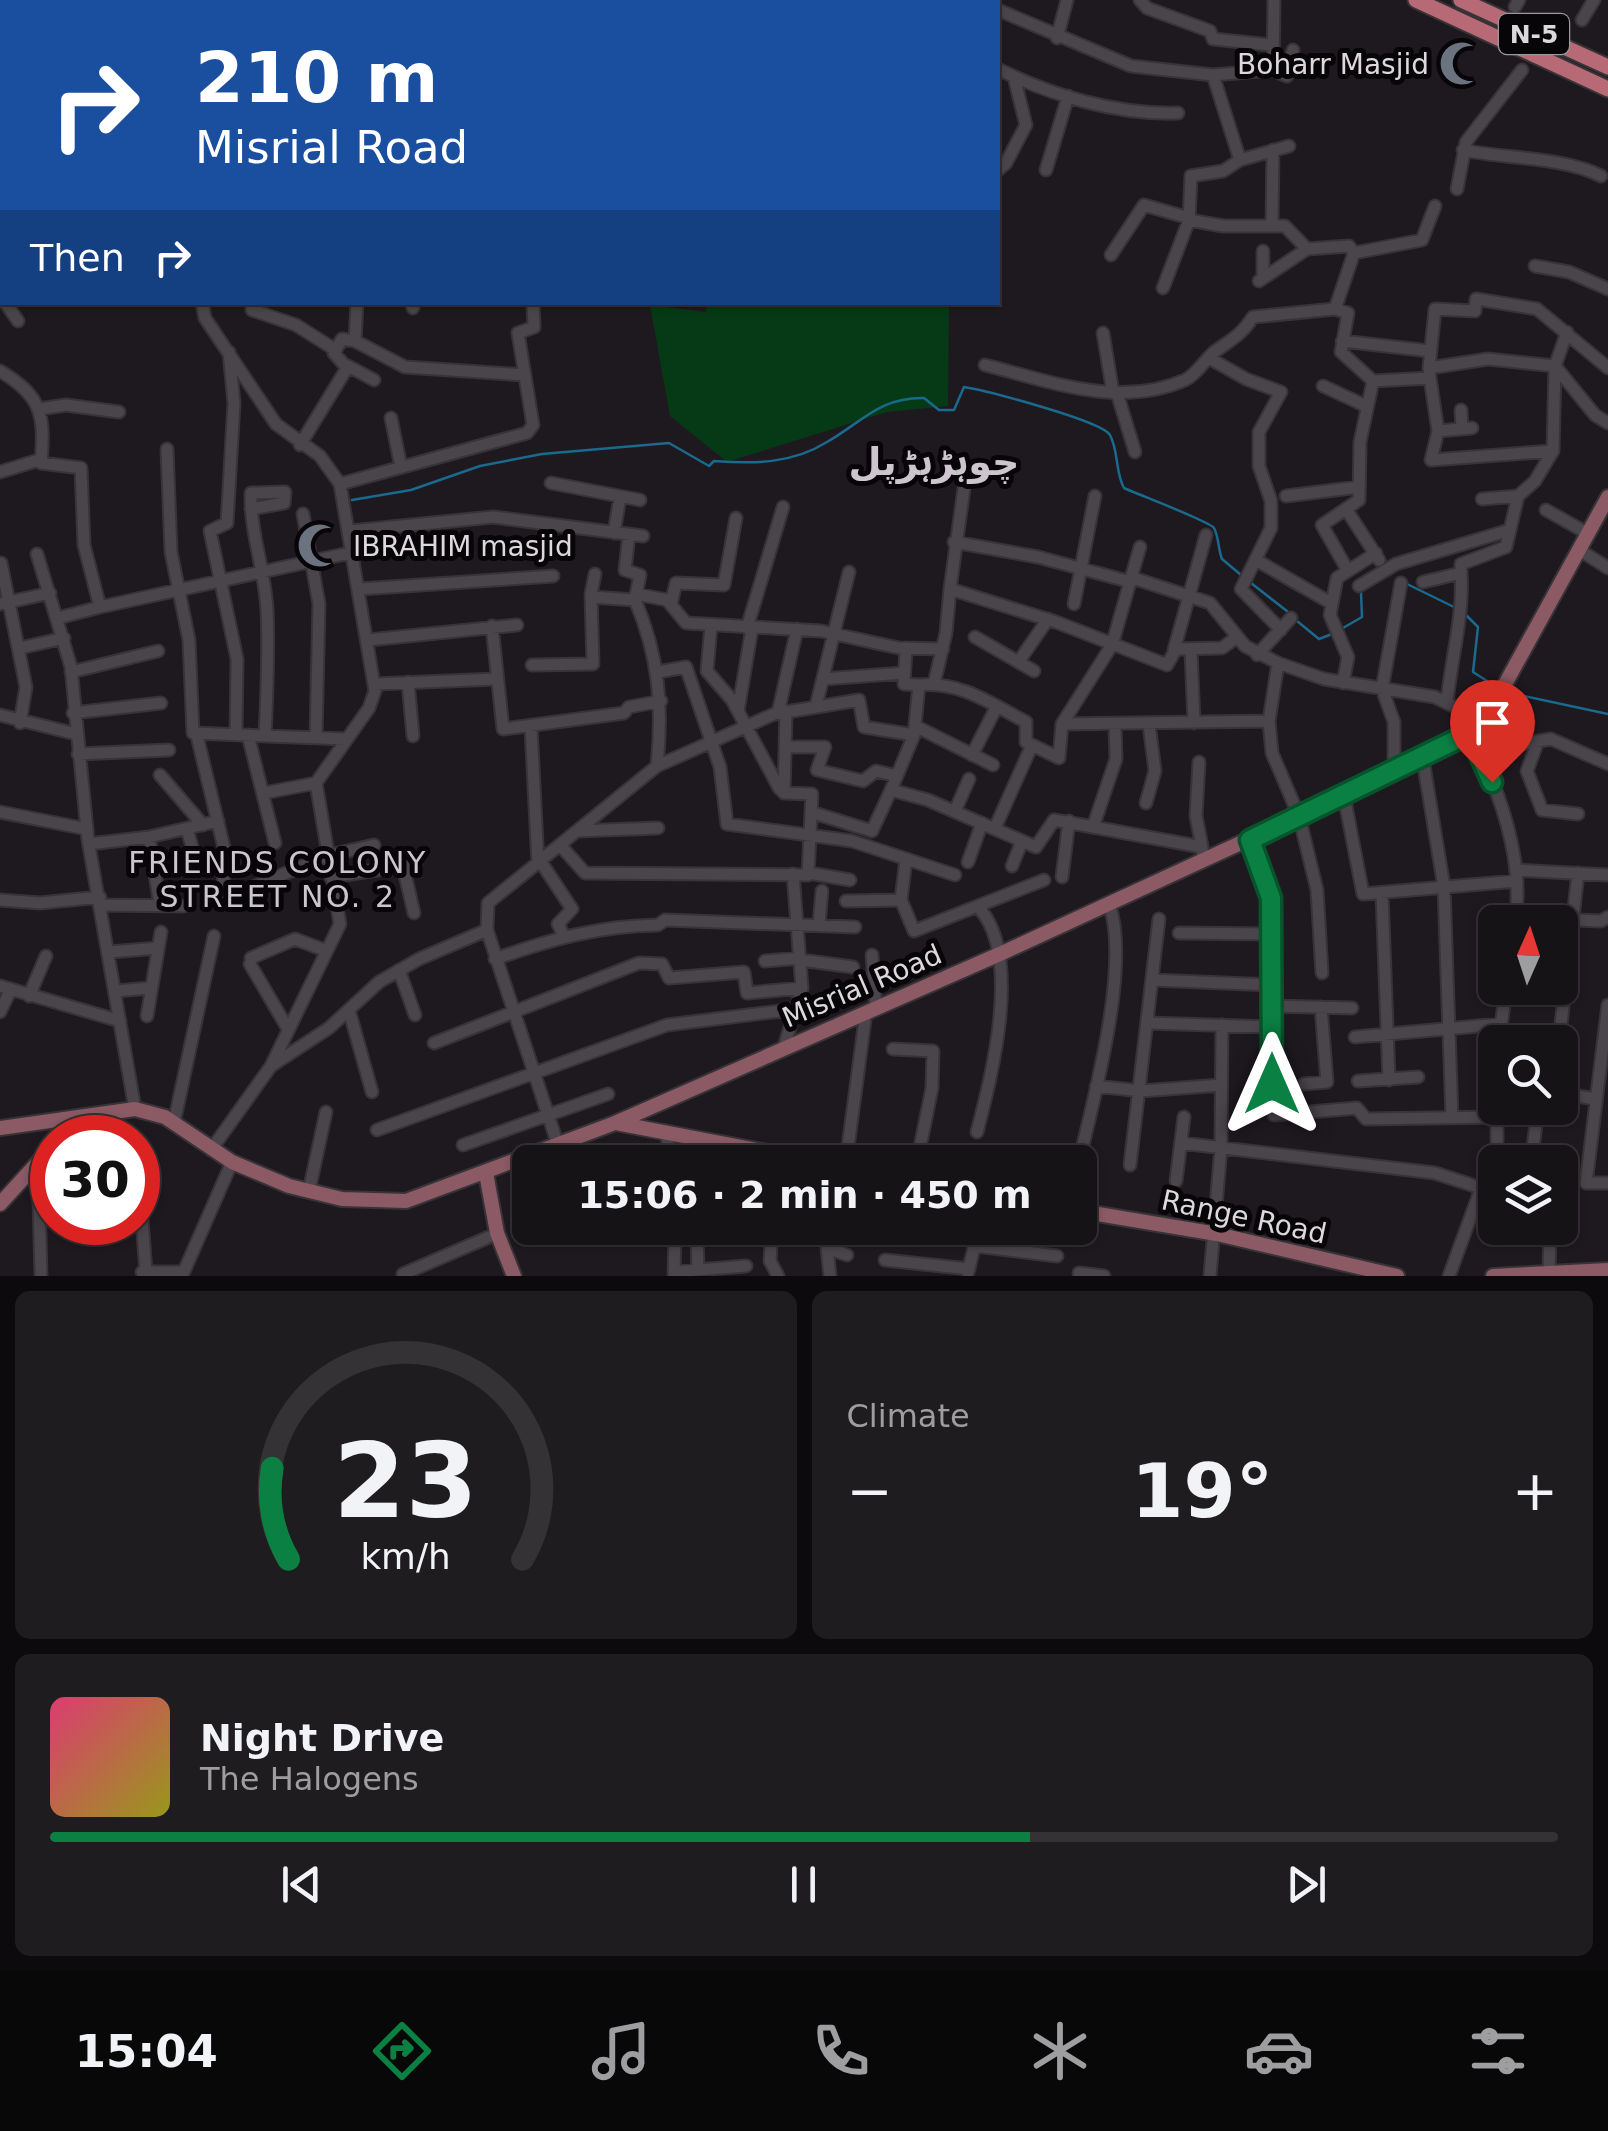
<!DOCTYPE html>
<meta charset="utf-8">
<style>
body{margin:0;font-family:"DejaVu Sans","Noto Sans Arabic",sans-serif;background:#1f1c20;color:#f1f3f6;height:100vh;display:flex;flex-direction:column;font-size:38px;white-space:nowrap}
*{box-sizing:border-box;margin:0}
p{font-size:32px;color:#9e9ea1}
.icon{flex:none;width:55px;height:55px;fill:none;stroke:currentColor;stroke-width:2;stroke-linecap:round;stroke-linejoin:round}
.map{position:relative;height:1276px;overflow:hidden}
.side{display:flex;flex-direction:column;gap:15px;padding:15px;background:#0c0a0d;flex:1}
.side>*{flex:none}
.banner{position:absolute;left:0px;top:0px;width:1000px;height:305px;box-shadow:0 2px 8px #0004,0 0 0 2px #353236;background:#1a4fa0;color:#fff;overflow:hidden}
.needle{width:65px;rotate:3deg}
.buttons{position:absolute;left:1478px;top:905px;display:grid;gap:20px}
.buttons a{display:grid;place-items:center;width:100px;height:100px;border-radius:15px;background:#161317;box-shadow:0 2px 8px #0004,0 0 0 2px #353236;font-size:50px}
.speed{position:absolute;left:30px;top:1115px;display:flex;gap:20px;font-size:50px;font-weight:700;text-align:center}
.speed>*{display:grid;place-content:center;width:130px;height:130px;border-radius:50%;background:#161317;box-shadow:0 2px 8px #0004,0 0 0 2px #353236;line-height:1}
.speed .limit{border:15px solid #d22;background:#fff;color:#111}
.pin{position:absolute;display:grid;place-items:center;width:85px;height:85px;color:#fff;margin:-102px -42px;border-radius:50% 50% 50% 0;rotate:-45deg;box-shadow:0 0 10px #0007}
.pin .icon{rotate:45deg}
.me{position:absolute;width:110px;margin:-55px;rotate:0deg;stroke-linejoin:round;filter:drop-shadow(0 0 8px #0008)}
.turn{display:flex;align-items:center;gap:35px;height:210px;padding:0 30px;font-size:45px}
.turn .icon{width:130px;height:130px;stroke-width:2.5}
.turn b{display:block;font-size:70px;line-height:85px}
.then{display:flex;align-items:center;height:95px;padding:0 30px;background:#0003;gap:20px;font-size:38px}
.big{font-size:75px;font-weight:600;line-height:1.1}
.side .tile{flex:1;display:flex;flex-direction:column;justify-content:center;gap:15px;min-width:0;padding:0 35px;border-radius:15px;background:#1f1c20}
.side .dial{align-items:center;gap:0}
.dial svg{height:260px;overflow:visible;fill:none;stroke:#353236;stroke-width:7;stroke-linecap:round;text-anchor:middle}
.dial text{fill:#f1f3f6;stroke:none}
.song{display:flex;align-items:center;gap:30px}
.cover{width:120px;height:120px;border-radius:15px;background:linear-gradient(135deg,hsl(340 70% 55%),hsl(60 70% 35%))}
.played{height:10px;border-radius:5px;background:linear-gradient(90deg,#0b8043 65%,#353236 65%)}
.keys{display:flex;justify-content:space-around;direction:ltr}
.heat{display:flex;justify-content:space-between;align-items:center;font-size:55px;direction:ltr}
.side .tiles{flex:1;display:grid;gap:15px;grid-template-columns:1fr 1fr}
.tile:last-child{grid-column:span 2}
.trip{position:absolute;left:512px;top:1145px;width:585px;height:100px;border-radius:15px;background:#161317;box-shadow:0 2px 8px #0004,0 0 0 2px #353236;font-weight:600;line-height:100px;text-align:center}
.menu{display:flex;height:160px;justify-content:space-around;align-items:center;background:#090809;color:#9e9ea1}
.menu .icon{width:70px;height:70px}
.menu .active{color:#0b8043}
.menu b{font-size:45px;color:#f1f3f6}
.map>svg:first-child{display:block}
.green{fill:#063a16}
.lines{fill:none;stroke-linecap:round;stroke-linejoin:round}
.stream{stroke:#196a8d;stroke-width:2.5}
.minor-casing{stroke:#373337;stroke-width:15}
.major-casing{stroke:#373337;stroke-width:18}
.highway-casing{stroke:#373337;stroke-width:19}
.minor{stroke:#4a444b;stroke-width:11}
.major{stroke:#8b5a64;stroke-width:14}
.highway{stroke:#b76975;stroke-width:15}
.route-casing{stroke:#07532c;stroke-width:25}
.route{stroke:#0b8043;stroke-width:18}
.labels{text-anchor:middle;dominant-baseline:central;stroke-width:10;stroke-linejoin:round;paint-order:stroke}
.shield{fill:#070507;stroke:#9c999c;stroke-width:2.5}
.shield-label{font-size:25px;font-weight:bold;fill:#dcd8dc}
.poi-label{font-size:28px;fill:#dcd8dc;stroke:#070507;text-anchor:end}
.street-label{font-size:28px;fill:#dcd8dc;stroke:#070507}
.neighbourhood-label{font-size:30px;letter-spacing:2.5px;fill:#ccc5cd;stroke:#070507}
.district-label{font-size:38px;font-weight:bold;fill:#ccc5cd;stroke:#070507}
</style>
<div class="map">
<svg width="1608" height="1276" viewBox="0 0 1608 1276">
<rect width="100%" height="100%" fill="#1e191f"/>
<!-- green -->
<path class="green" d="M707 303H949L948 406 887 412 727 462 670 416 650 305 706 312Z"/>
<g class="lines">
<!-- stream -->
<path class="stream" d="M352 500 411 490 480 466 542 454 669 443 709 466 714 461C753 464 792 464 827 442 862 422 880 397 924 398L939 410H954L964 387C988 391 1102 421 1110 435 1119 452 1115 472 1124 488 1137 494 1211 522 1214 528 1219 537 1218 549 1222 559L1241 575
M1251 583 1292 615
M1405 583 1456 608
M1466 615 1478 627 1473 672 1498 688
M1297 621 1319 639 1332 634
M1343 628 1362 617 1361 592
M1505 692 1608 714"/>
<defs>
<path id="minor" d="M8 0 9 2
M228 0 231 2
M279 0 281 2
M389 0 390 2
M439 0 440 2
M467 0 469 2
M558 0 560 2
M691 0 692 2
M750 0 751 2
M793 0 794 2
M964 0 965 2
M1140 0 1147 8 1210 31 1213 39 1271 45
M252 2 256 0
M359 2 362 0
M587 2 592 0
M829 2 833 0
M924 2 927 0
M1515 7 1519 0
M998 10 1131 66 1213 75 1273 70 1287 76 1293 50
M1582 20 1594 0
M1057 38 1067 0
M998 69C1053 96 1117 115 1178 113
M1273 70 1274 0
M1213 75 1240 160 1223 171 1191 176 1189 220 1223 226H1285L1307 249 1349 246 1354 253
M1463 150C1506 159 1565 157 1601 176
M1240 160 1289 146
M998 170 1006 163 1026 125 1014 77
M1046 170 1068 96
M1457 189 1466 142 1522 70
M0 201 2 202
M1272 225 1273 150
M1111 255 1144 205 1189 218
M1535 266 1569 272 1608 289
M0 275 2 274
M1263 278V251
M1259 281 1307 249
M1163 288 1189 220
M5 302 18 321
M202 302 205 318 276 424 320 456 340 484
M411 302 413 308
M252 310 296 325 334 349
M1103 333 1113 393
M355 341 357 302
M1342 341 1430 351
M229 352 234 403 227 523 210 531 237 659 236 735
M1209 358 1246 379 1281 392 1259 432V466L1271 501V528L1241 589 1281 630
M985 365C1049 381 1119 409 1185 380 1196 375 1204 361 1213 353 1230 340 1241 336 1253 317L1335 309
M348 366 374 380
M1429 368 1430 378 1373 381 1341 352 1348 313 1335 309 1354 253 1422 240 1435 206
M1608 368 1537 309 1476 299 1475 311 1435 309 1429 368 1488 359 1555 366 1595 415 1608 423
M0 371C42 396 45 415 41 463L81 468 84 545 100 607 354 552
M1430 378 1438 431 1431 460 1553 451
M1323 386 1366 406
M1117 393 1135 452
M39 409 66 405 119 412
M1461 410 1462 429
M391 418 401 467
M1438 431 1472 428
M300 445 347 368 334 353 342 339 355 341 405 367 525 375
M167 449 171 552 189 640 193 733 346 739
M0 472 42 459
M966 474 950 589 1056 622 1167 665 1176 649 1222 648 1237 637
M551 483 640 500
M1286 496 1359 487
M1482 499 1518 496
M251 509 284 503 285 492 251 493C250 533 265 570 267 610 269 652 267 694 265 736
M1346 509 1379 560
M1546 510 1587 533
M303 514 319 604 316 737
M350 531 493 517 643 536
M614 533 620 497
M629 534 625 570 640 575 635 600C659 656 663 706 657 766
M954 542 1038 557 1131 582
M1578 549 1608 568
M37 554 71 667 88 840 135 1109
M1256 560 1331 603
M1 563 26 687 20 723
M1348 571 1322 525 1359 500 1360 442 1373 381
M1133 578 1210 603 1245 646 1278 663 1324 679 1435 697 1483 721
M1423 582 1461 573V564L1506 547 1518 496 1535 481 1553 451 1555 366 1567 332
M1359 586 1396 564 1510 530
M360 589 553 576
M636 594 667 600 686 623 821 631 899 648 943 649
M592 597 635 600
M0 604 50 593
M671 604 676 583 724 585 736 518
M1074 604 1095 496
M58 618 100 607
M492 626 503 729 624 713 629 707 661 701
M747 628 783 507
M975 637 1034 671
M368 640 517 625
M20 648 64 638
M906 648 904 684 919 685
M1174 650 1206 535
M1191 650 1194 723
M1257 655 1291 618
M1019 661 1048 619
M1278 663 1269 721 1272 753 1299 816 1317 890 1322 973
M532 665 593 664 591 594 595 574
M71 672 158 651
M658 672 686 667 720 767 727 824 852 841 955 875
M823 679 904 673
M408 682 413 736
M1343 683 1348 657 1330 615 1337 578 1376 553
M375 684 496 679
M934 684 946 633 950 589
M1447 702C1451 659 1464 615 1461 573
M816 706 849 572
M738 711 752 628
M73 713 161 703
M778 713 797 629
M0 715 76 734
M1062 724 1269 721
M1115 725 1116 759 1093 827 1202 847 1203 860
M915 726 993 765
M531 727 538 864
M1470 733C1499 788 1525 860 1515 922
M248 735 275 843
M197 736 226 856 221 901 326 856 374 845
M1538 741 1527 771 1542 810 1578 814
M786 747H825L817 770 863 781 876 771 897 776
M1480 751 1551 739 1608 764
M78 754 169 750
M972 755 997 706
M1423 760 1444 887 1452 1118
M1199 762 1196 816 1202 847
M1394 773V722L1382 689 1401 583
M160 775 203 825
M264 793 316 783
M784 793 786 711
M1344 796 1363 894 1517 881
M1146 803 1155 771 1149 724
M955 811 969 779
M0 812 87 829
M814 813 872 831 891 790
M1093 827 1054 820 1036 847 928 800 891 790 914 735 919 685C960 681 992 704 1026 722V742L1059 758 1062 724 1112 645 1140 547
M995 828 1032 745
M577 831 658 828
M149 837 160 905
M1250 839 1271 898 1274 1115 1357 1108 1366 1119 1497 1117
M89 844 149 837 218 821
M561 846 585 873 808 875 812 794 784 793 779 788 732 700 707 671 711 625
M906 859 901 900 914 931 1044 880
M541 862 572 909 558 924 563 934
M968 862 982 823
M403 866 414 913
M1012 866 1022 841
M183 869 196 861 187 829
M1516 870 1608 875
M809 873 850 880
M331 877 416 864
M1062 877 1069 821
M1382 893 1389 1080
M0 900 40 903 100 897
M846 901 901 900
M102 905 184 906
M1575 920 1601 921 1608 917
M819 924 822 891
M1179 933 1271 934
M110 952 158 948
M872 955 876 1007
M251 958 295 939 327 951
M495 959C551 939 599 926 658 925L665 920 855 927
M801 960 853 967
M765 961 801 958
M250 964 288 1029
M399 970 415 1015
M1153 980 1272 985
M0 986 120 1021
M116 991 150 988
M29 996 46 956
M1608 1005 1586 1183H1608
M1272 1006 1352 1008
M349 1010 372 1092
M0 1012 11 989
M147 1016 161 932
M1148 1023 1272 1027
M1355 1037 1501 1024
M1499 1042 1506 988
M1559 1042 1578 873
M434 1043 639 963 662 964 669 978 744 972 747 993 802 988
M784 1047 802 988 793 874
M893 1049 933 1051 932 1088 917 1162
M271 1066 329 1028 379 982 419 959 487 930
M1358 1081 1418 1077
M1304 1084 1327 1082 1321 1007
M1096 1086 1141 1091 1221 1085
M1560 1093 1595 1099
M174 1123 214 936
M377 1130 667 1025 797 1009
M666 1131 671 1162
M977 1132C992 1074 1022 958 980 909
M1181 1143 1435 1173 1481 1188
M463 1145 608 1094
M558 1145 487 930 488 903 657 766 774 714 859 700 864 727 914 735
M1533 1148 1538 1108
M211 1150 271 1066 340 924 316 783 369 708 375 691 340 484 527 433 533 425 518 333 534 327 533 302
M38 1161 41 1276
M701 1162 703 1139
M846 1162 866 1012
M1079 1162C1094 1097 1131 964 1109 904
M1130 1165 1159 919
M1176 1181 1184 1117
M309 1191 326 1112
M142 1220 146 1272
M772 1228 770 1261 778 1276
M636 1229V1228
M697 1232 698 1276
M697 1235 771 1230
M975 1246 1057 1256
M885 1260 969 1269
M142 1272H183
M674 1272 746 1266
M968 1272 979 1228
M1079 1273 1104 1276
M1549 1273 1550 1228
M403 1274 489 1237
M182 1276 232 1162
M674 1276 675 1228
M830 1276 827 1248 847 1255
M1210 1276 1221 1147 1222 1025
M1449 1276 1497 1145V1108"/>
<path id="major" d="M616 1123 820 1162
M0 1128 135 1109 165 1117 232 1162 289 1186 342 1199 406 1201 615 1123 1002 953 1453 745 1470 733 1493 706 1608 497
M62 1138 80 1119
M486 1173 497 1233 514 1276
M0 1204 52 1147
M1080 1211 1217 1234 1397 1276
M1493 1276 1608 1270"/>
<path id="highway" d="M1416 0 1608 89
M1461 0 1608 67"/>
</defs>
<!-- minor casing -->
<use href="#minor" class="minor-casing"/>
<!-- major casing -->
<use href="#major" class="major-casing"/>
<!-- highway casing -->
<use href="#highway" class="highway-casing"/>
<!-- minor -->
<use href="#minor" class="minor"/>
<!-- major -->
<use href="#major" class="major"/>
<!-- highway -->
<use href="#highway" class="highway"/>
</g>
<g class="lines">
<defs>
<path id="route" d="M1272 1084 1271 898 1250 840 1470 733 1492 782"/>
</defs>
<!-- route casing -->
<use href="#route" class="route-casing"/>
<!-- route -->
<use href="#route" class="route"/>
</g>
<!-- icons -->
<defs>
<symbol id="mosque-bare" viewBox="-9 -9 18 18"><path d="M3.5-4.9A6 6 0 1 0 3.5 4.9A5 5 0 1 1 3.5-4.9Z" fill="#6b7280" stroke="#070507" stroke-width="2.5" paint-order="stroke"/></symbol>
</defs>
<g fill-rule="evenodd">
<use href="#mosque-bare" x="1430" y="32" width="63" height="63"/>
<use href="#mosque-bare" x="288" y="514" width="63" height="63"/>
</g>
<g class="labels">
<!-- shield labels -->
<rect class="shield" x="1499" y="14" width="70" height="40" rx="8"/>
<g class="shield-label">
<text x="1534" y="34">N-5</text>
</g>
<!-- poi labels -->
<g class="poi-label">
<text x="1429" y="64">Boharr Masjid</text>
<text x="353" y="546" text-anchor="start">IBRAHIM masjid</text>
</g>
<!-- street labels -->
<g class="street-label">
<text transform="translate(862 986) rotate(-23)">Misrial Road</text>
<text transform="translate(1244 1217) rotate(12)">Range Road</text>
</g>
<!-- neighbourhood labels -->
<g class="neighbourhood-label">
<text x="278" y="862">FRIENDS COLONY<tspan x="278" dy="34">STREET NO. 2</tspan></text>
</g>
<!-- district labels -->
<g class="district-label">
<text x="934" y="462">چوہڑہڑپل</text>
</g>
</g>
</svg>
<div class="buttons">
<a><svg class="needle" viewBox="-14 -14 28 28"><path d="M0-13l5 13h-10z" fill="#e53935"/><path d="M0 13l5-13h-10z" fill="#9e9ea1"/></svg></a>
<a><svg class="icon" aria-label="search" viewBox="0 0 24 24"><circle cx="10" cy="10" r="6"/><path d="M15 15l6 6"/></svg></a>
<a><svg class="icon" aria-label="layers" viewBox="0 0 24 24"><path d="M12 4l9 5-9 5-9-5zM3 14l9 5 9-5"/></svg></a>
</div>
<div class="speed"><div class="limit">30</div></div>
<div class="pin" style="left:1492px;top:782px;background:#d93025"><svg class="icon" aria-label="arrive" viewBox="0 0 24 24"><path d="M6 21V4h12l-3 4 3 4H6"/></svg></div>
<svg class="me" style="left:1272px;top:1084px" viewBox="-20 -20 40 40"><path d="M0-17L14 15 0 8-14 15z" fill="#0b8043" stroke="#fff" stroke-width="4"/></svg>
<div class="trip">15:06 · 2 min · 450 m</div>
<div class="banner">
<div class="turn"><svg class="icon" aria-label="right" viewBox="0 0 24 24"><path d="M7 20v-9h11M14 6l5 5-5 5"/></svg><div><b>210 m</b>Misrial Road</div></div>
<div class="then">Then<svg class="icon" aria-label="right" viewBox="0 0 24 24"><path d="M7 20v-9h11M14 6l5 5-5 5"/></svg></div>
</div>
</div>
<section class="side">
<div class="tiles">
<div class="tile dial"><svg viewBox="0 0 100 80">
<path d="M14 69A42 42 0 1 1 86 69"/>
<path d="M14 69A42 42 0 0 1 9 41" stroke="#0b8043"/>
<text x="50" y="56" font-size="32" font-weight="700">23</text>
<text x="50" y="72" font-size="11">km/h</text>
</svg></div>
<div class="tile"><p>Climate</p>
<div class="heat"><a>−</a><b class="big">19°</b><a>+</a></div>
</div>
<div class="tile">
<div class="song"><i class="cover"></i><div><b>Night Drive</b><p>The Halogens</p></div></div>
<div class="played"></div>
<div class="keys"><svg class="icon" aria-label="previous" viewBox="0 0 24 24"><path d="M18 5L8 12l10 7zM5 5v14"/></svg><svg class="icon" aria-label="pause" viewBox="0 0 24 24"><path d="M8 5v14M16 5v14"/></svg><svg class="icon" aria-label="next" viewBox="0 0 24 24"><path d="M6 5l10 7-10 7zM19 5v14"/></svg></div>
</div>
</div>
</section>
<nav class="menu">
<b>15:04</b>
<svg class="icon active" aria-label="directions" viewBox="0 0 24 24"><path d="M12 3l9 9-9 9-9-9zM9 14v-3h6M13 9l2 2-2 2"/></svg>
<svg class="icon" aria-label="music" viewBox="0 0 24 24"><path d="M9 18V5l10-2v13"/><circle cx="6" cy="18" r="3"/><circle cx="16" cy="16" r="3"/></svg>
<svg class="icon" aria-label="phone" viewBox="0 0 24 24"><path d="M5 4h4l2 5-3 2q2 4 5 5l2-3 5 2v4C11 20 4 13 5 4z"/></svg>
<svg class="icon" aria-label="climate" viewBox="0 0 24 24"><path d="M12 3v18M4 7l16 10M4 17L20 7"/></svg>
<svg class="icon" aria-label="car" viewBox="0 0 24 24"><path d="M5 17H2v-5l4-1 3-4h7l3 4 3 1v5h-3M9 17h6M6 11h13"/><circle cx="7" cy="17" r="2"/><circle cx="17" cy="17" r="2"/></svg>
<svg class="icon" aria-label="filters" viewBox="0 0 24 24"><path d="M4 7h16M4 17h16"/><circle cx="9" cy="7" r="2"/><circle cx="15" cy="17" r="2"/></svg>
</nav>
